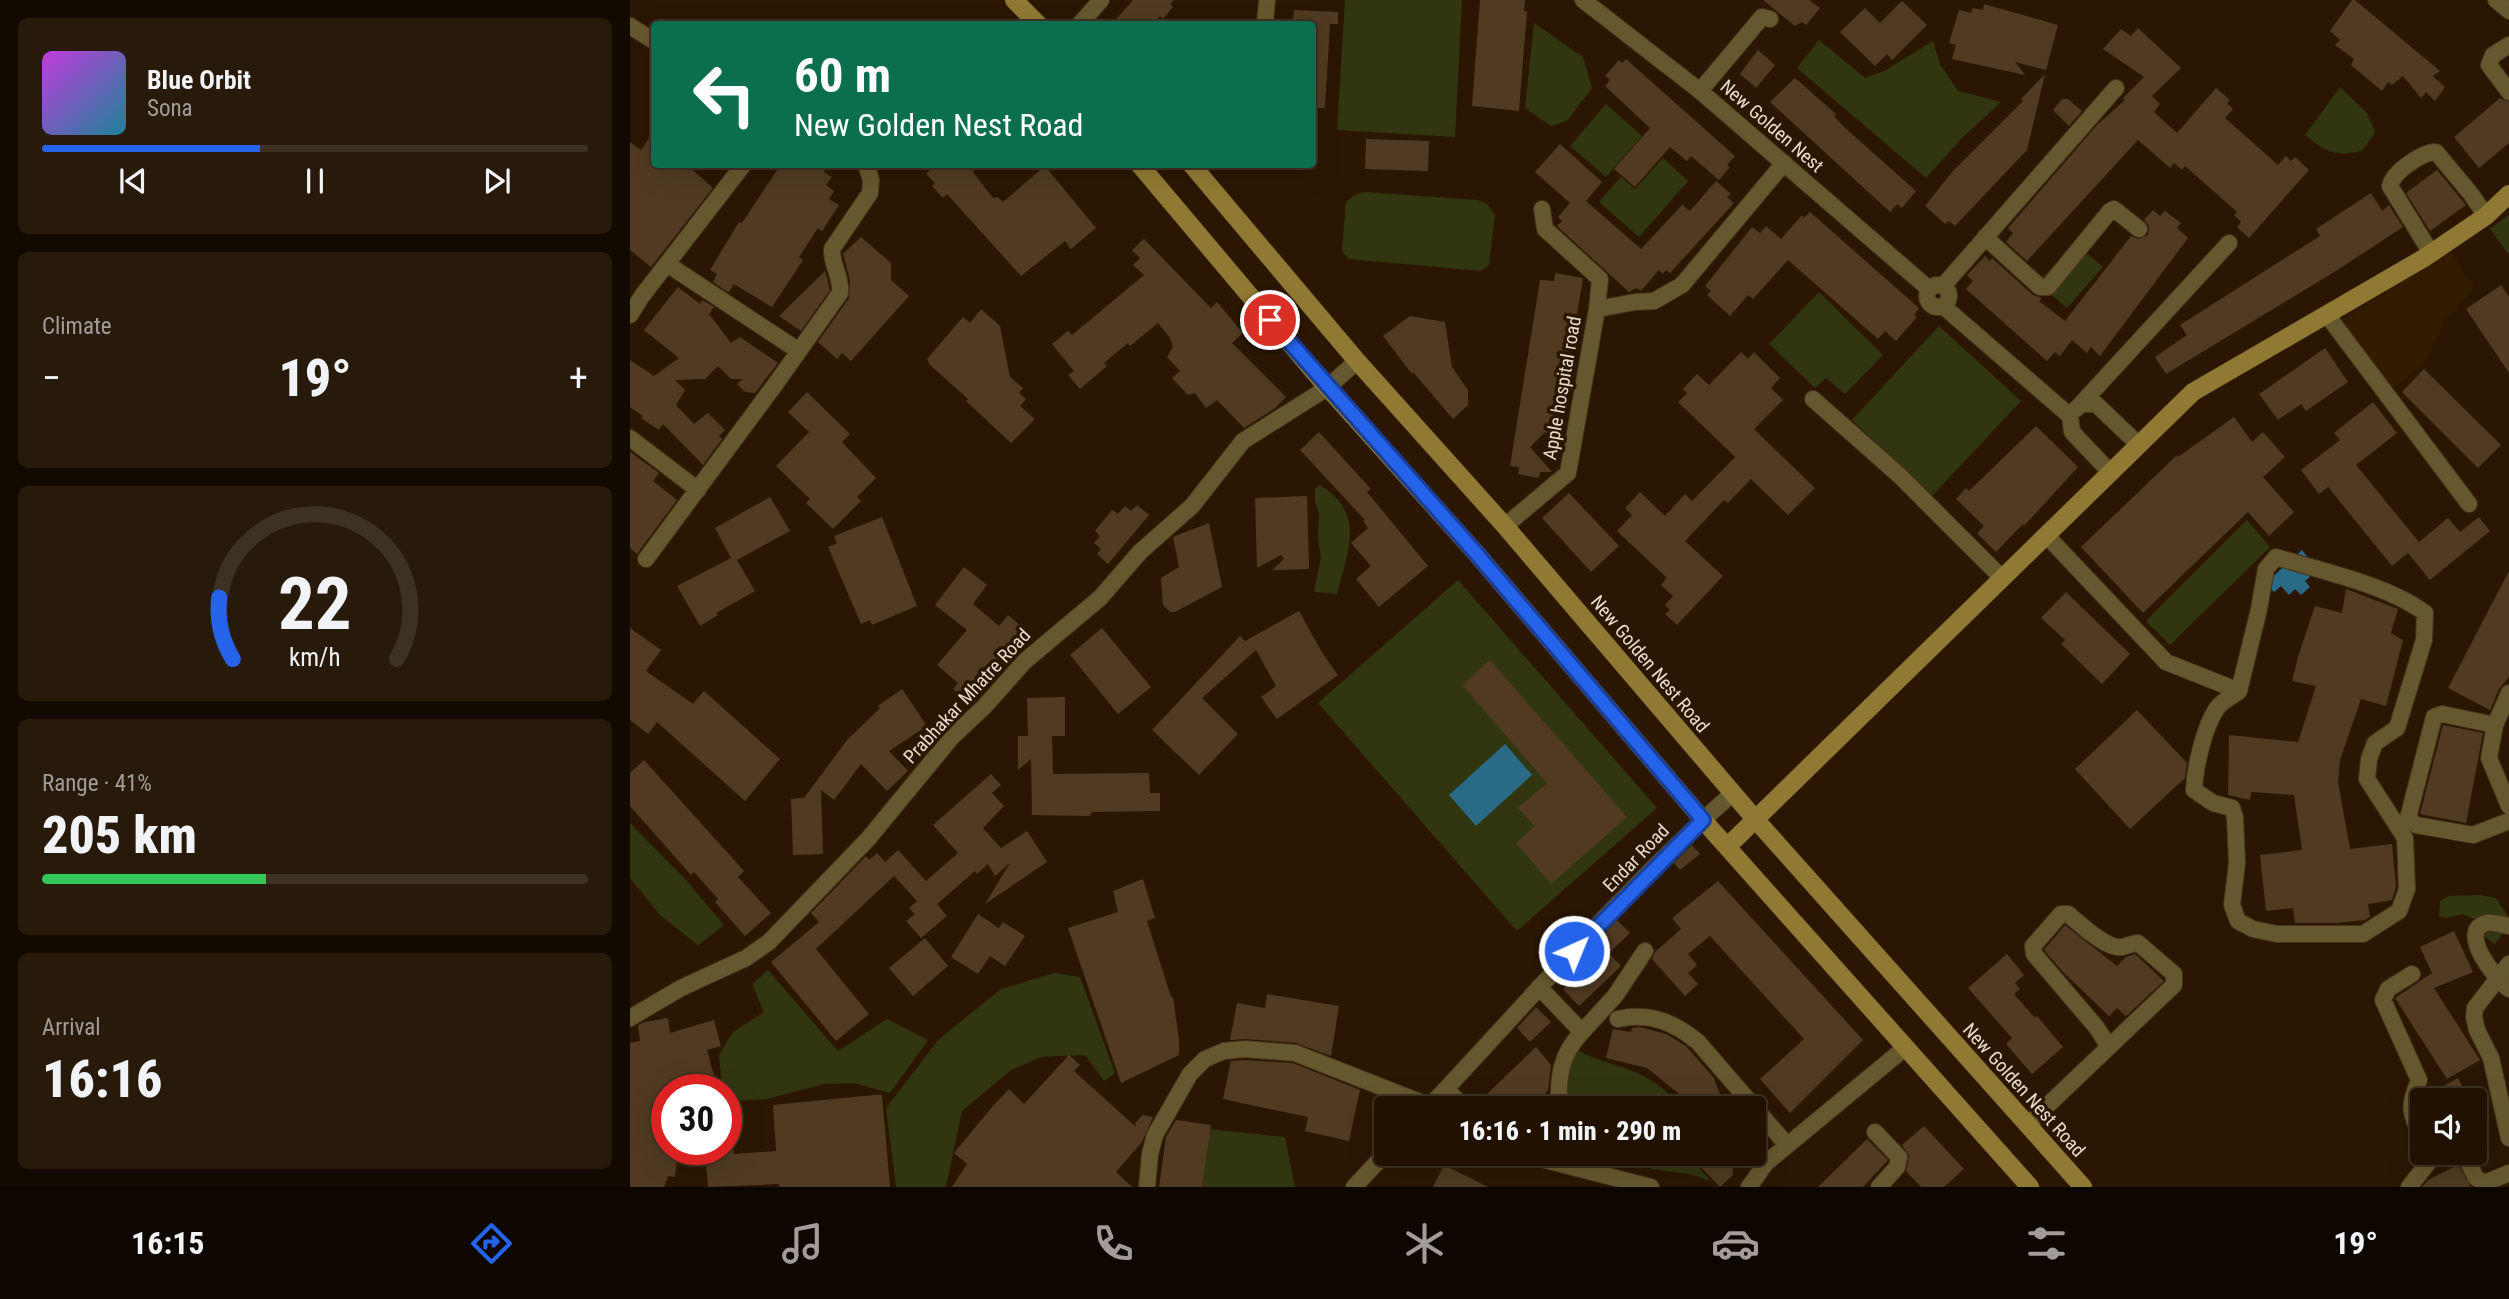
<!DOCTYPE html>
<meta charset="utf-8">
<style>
body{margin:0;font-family:"Roboto Condensed",sans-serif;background:#281a0b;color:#f1f3f6;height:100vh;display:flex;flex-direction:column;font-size:26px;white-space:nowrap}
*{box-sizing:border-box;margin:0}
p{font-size:23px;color:#a29d99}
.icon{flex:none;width:38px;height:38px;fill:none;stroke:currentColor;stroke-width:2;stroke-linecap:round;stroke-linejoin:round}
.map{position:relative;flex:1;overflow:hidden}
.drawer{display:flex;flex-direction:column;gap:18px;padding:18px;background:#120901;width:630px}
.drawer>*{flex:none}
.hud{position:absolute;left:21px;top:21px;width:665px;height:147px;border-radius:7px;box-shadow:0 7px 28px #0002,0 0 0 2px #3d3123;background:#0b6e4f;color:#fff;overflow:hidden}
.buttons{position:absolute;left:1780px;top:1088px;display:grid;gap:14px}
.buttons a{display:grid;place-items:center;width:77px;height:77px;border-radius:7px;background:#201101;box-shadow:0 7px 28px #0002,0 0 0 2px #3d3123;font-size:35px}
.speed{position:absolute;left:21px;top:1074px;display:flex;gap:14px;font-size:35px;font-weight:700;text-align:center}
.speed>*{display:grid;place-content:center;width:91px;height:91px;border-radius:50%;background:#201101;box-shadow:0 7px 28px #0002,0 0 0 2px #3d3123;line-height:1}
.speed .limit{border:10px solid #d22;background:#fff;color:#111}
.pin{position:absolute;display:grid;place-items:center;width:60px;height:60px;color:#fff;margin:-30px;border:4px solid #fff;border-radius:50%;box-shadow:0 2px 7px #0007}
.me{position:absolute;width:77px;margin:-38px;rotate:44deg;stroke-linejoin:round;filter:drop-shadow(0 0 5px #0008)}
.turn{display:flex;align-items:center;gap:24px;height:147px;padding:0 28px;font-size:32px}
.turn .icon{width:91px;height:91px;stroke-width:2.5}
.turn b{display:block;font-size:49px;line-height:60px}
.big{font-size:52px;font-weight:800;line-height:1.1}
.drawer .widget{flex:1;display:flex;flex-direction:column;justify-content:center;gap:10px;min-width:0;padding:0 24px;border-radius:10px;background:#281a0b}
.drawer .dial{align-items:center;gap:0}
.dial svg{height:182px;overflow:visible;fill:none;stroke:#3d3123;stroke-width:7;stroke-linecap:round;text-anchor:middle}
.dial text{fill:#f1f3f6;stroke:none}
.song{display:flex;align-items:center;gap:21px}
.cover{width:84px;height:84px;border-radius:10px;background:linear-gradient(135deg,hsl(290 70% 55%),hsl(190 70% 35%))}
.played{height:7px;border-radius:4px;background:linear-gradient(90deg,#2563eb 40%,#3d3123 40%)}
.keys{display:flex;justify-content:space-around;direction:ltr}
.heat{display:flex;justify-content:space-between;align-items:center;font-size:38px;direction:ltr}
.charge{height:10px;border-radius:5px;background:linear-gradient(90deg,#34c759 41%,#3d3123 0)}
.trip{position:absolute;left:744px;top:1096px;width:392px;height:70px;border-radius:7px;background:#201101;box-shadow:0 7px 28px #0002,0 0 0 2px #3d3123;font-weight:800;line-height:70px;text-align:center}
.tabs{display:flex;height:112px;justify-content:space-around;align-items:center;background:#0d0700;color:#a29d99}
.tabs .icon{width:49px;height:49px}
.tabs .selected{color:#2563eb}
.tabs b{font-size:32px;color:#f1f3f6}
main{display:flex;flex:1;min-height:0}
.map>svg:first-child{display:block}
.built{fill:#331b00}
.green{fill:#313610}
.water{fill:#296a86}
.building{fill:#503a21}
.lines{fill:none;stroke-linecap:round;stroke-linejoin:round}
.street-casing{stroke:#46321e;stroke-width:18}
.secondary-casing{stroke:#46321e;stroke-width:19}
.street{stroke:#66582e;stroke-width:16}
.secondary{stroke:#907a33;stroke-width:18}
.route-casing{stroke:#184099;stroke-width:18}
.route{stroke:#2563eb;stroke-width:12}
.labels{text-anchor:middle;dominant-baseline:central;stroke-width:7;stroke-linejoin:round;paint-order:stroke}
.street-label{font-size:19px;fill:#e9dbcd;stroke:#2b1701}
</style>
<main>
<section class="drawer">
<div class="widget">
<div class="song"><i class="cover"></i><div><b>Blue Orbit</b><p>Sona</p></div></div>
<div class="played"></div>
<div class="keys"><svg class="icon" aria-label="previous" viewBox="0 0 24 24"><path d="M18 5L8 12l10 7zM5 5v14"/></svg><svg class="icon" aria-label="pause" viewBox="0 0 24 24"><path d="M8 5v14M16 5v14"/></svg><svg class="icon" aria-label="next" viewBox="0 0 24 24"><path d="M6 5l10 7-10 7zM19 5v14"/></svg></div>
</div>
<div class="widget"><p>Climate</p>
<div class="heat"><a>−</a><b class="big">19°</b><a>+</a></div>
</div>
<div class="widget dial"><svg viewBox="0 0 100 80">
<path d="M14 69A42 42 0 1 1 86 69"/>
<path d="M14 69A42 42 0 0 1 8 42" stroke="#2563eb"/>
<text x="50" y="56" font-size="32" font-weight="700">22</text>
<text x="50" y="72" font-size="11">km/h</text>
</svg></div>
<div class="widget"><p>Range · 41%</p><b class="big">205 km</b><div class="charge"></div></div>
<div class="widget"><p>Arrival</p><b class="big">16:16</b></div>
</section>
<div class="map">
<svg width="1879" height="1187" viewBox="0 0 1879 1187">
<rect width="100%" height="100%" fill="#2b1701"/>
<!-- built -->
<path class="built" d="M1821 251 1844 288 1814 322 1793 365 1757 393 1705 325Z"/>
<!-- green -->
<path class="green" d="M715 0H832L825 137 707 130Z
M904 23 953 57 962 88 937 121 921 126 895 108Z
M1189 40 1235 78 1254 71 1303 41 1310 64 1328 91 1371 102 1332 138 1296 178 1167 68Z
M1710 87 1737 113 1745 132 1732 151C1705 157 1696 152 1675 135Z
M976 104 1012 136 976 177 940 146Z
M1033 158 1058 181 1009 237 969 202 991 177 1005 189Z
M735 192 848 200 857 204 865 215 859 265 851 271 719 259 712 252 716 202 725 195Z
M1879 215V255L1860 229Z
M1444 242 1473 267 1437 308 1408 283Z
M1189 292 1253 355 1215 394 1196 378 1185 388 1139 344Z
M1309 326 1391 401 1302 496 1222 420Z
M690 485C736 514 718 550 707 594L684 592 691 557 688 540 689 512 685 502V489Z
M1617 520 1640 547 1540 645 1516 621Z
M828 580 1027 808 887 931 688 703Z
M0 823 57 881 94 925 68 945 30 915 0 878Z
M1848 895 1866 898 1878 916 1874 932 1865 944 1853 936 1847 920 1832 914 1816 918 1809 917 1810 901 1819 896Z
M138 970 208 1051 257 1019 298 1040 260 1093 224 1083 194 1084 136 1099 105 1101 92 1087 89 1055 103 1032 134 1012 122 984Z
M425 973 450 977 485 1073 474 1081 455 1055 411 1057 381 1070 332 1111 316 1187H266L256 1108 309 1039 371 989Z
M943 1048C977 1068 1028 1068 1048 1108H921Z
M579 1129 655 1137 665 1187H571Z
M1010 1153H1055L1081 1181 1059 1174 1021 1169 1019 1156Z"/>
<!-- water -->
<path class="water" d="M1672 550 1679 559 1671 566 1680 577 1675 581 1680 587 1671 595 1665 589 1659 595 1651 586 1644 592 1636 583Z
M875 744 902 775 846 826 819 795Z"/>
<!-- building -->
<path class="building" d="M503 0H544L540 4 543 7 533 19 530 16 523 24H482Z
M850 0H895L894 11H897L889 111 842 106Z
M1133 0H1179L1190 8 1176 25 1172 22 1165 26Z
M1722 0H1725L1810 71 1803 76 1815 87 1805 101 1796 92 1791 98 1773 76 1762 85 1758 82 1752 91 1721 65 1724 59 1705 45 1710 40 1700 31Z
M1272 1 1297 25 1262 60 1257 54 1245 66 1210 32 1235 8 1250 23Z
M1354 4 1428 25 1416 70 1385 62 1395 75 1322 59 1326 45 1319 43 1329 10 1341 13 1343 8 1353 10Z
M664 10 708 12V24H700L695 108H682V24H663Z
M1508 28 1551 68 1522 96 1530 104 1524 112 1547 133 1586 88 1600 100 1597 103 1603 109 1595 118 1648 165 1656 156 1661 161 1665 157 1679 170 1619 238 1607 227 1611 222 1604 215 1607 212 1555 166 1552 170 1544 163 1540 168 1508 140 1397 261 1376 242 1383 233 1378 228 1467 125 1495 100 1493 98 1514 77 1473 49 1491 29 1501 36Z
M1128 50 1145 65 1126 88 1110 74Z
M996 59 1105 156 1097 165 1100 167 1089 180 1061 156 1057 161 1040 147 1005 187 984 169 1020 128 975 86 980 80 975 76 989 60 992 63Z
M1415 74 1397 150 1325 226 1319 221 1315 224 1295 206 1322 172 1393 101 1391 99Z
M1165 78 1206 114 1204 116 1213 126 1286 191 1272 208 1267 204 1260 212 1140 102Z
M1870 98 1879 102V143L1849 168 1824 137Z
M1432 99H1438L1452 111 1439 126 1423 110Z
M24 131V164H56L83 188 21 267 0 250V142L11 150Z
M736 139 799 141 798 171 735 169Z
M930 144 972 182 956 201 1011 249 1052 205 1060 211 1086 181 1101 194 1097 197 1104 203 1040 273 1036 270 1033 274 1029 270 1011 291 1007 288 999 292 927 226 932 221 928 217 940 203 905 172Z
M151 164H198L194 172 202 177 196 185 204 191 199 199 209 205 192 231 188 228 169 257 173 260 142 307 104 284 99 292 96 291 83 282 87 274 80 270 109 222 112 223Z
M306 164H348L343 172 363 198 368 197 373 202 415 166 466 228 441 249 435 241 391 276 317 194 313 198 302 186 305 183 296 174Z
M1807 170 1836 205 1800 231 1776 193Z
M1741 193 1752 211 1759 205 1773 227 1709 269 1536 374 1525 357 1557 335 1550 325 1690 236 1686 229Z
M1523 210 1530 216 1535 211 1551 223 1547 228 1558 238 1470 356 1461 347 1457 353 1442 340 1430 356 1425 352 1417 361 1336 289 1343 281 1337 275 1355 256 1360 261 1362 258 1403 295 1412 298 1409 301 1435 321 1501 236 1508 239 1518 235 1519 226 1514 220Z
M1180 212 1289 308 1284 315 1287 317 1266 341 1255 331 1248 339 1158 260 1123 299 1118 295 1100 316 1077 295 1081 291 1075 286 1122 227 1130 233 1136 226 1151 239 1172 215 1174 218Z
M231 237 261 263V280L279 296 221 361 212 353 207 359 188 342 219 298 220 280 213 254Z
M514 239 581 308 587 302 613 333 602 343 656 397 644 409 614 428 587 400 576 408 565 393 558 395 542 378 550 371 537 357 543 347 540 338 528 323 500 346 498 343 474 363 477 366 450 389 438 375 444 371 422 344 438 331 442 335 514 275 503 265 510 258 502 250Z
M195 271 200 290 171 331 149 316Z
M925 273 953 278 933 398 923 441 915 432 900 447 922 472H910L909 478 888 474 889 467 880 466 910 280 924 281Z
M1871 285 1879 297V373L1836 309Z
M48 287 70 304 72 300 84 307 79 314 101 343 110 337 148 363 125 393 115 392 107 384 113 379H101L88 366 75 379 45 380 55 390 46 405 64 424 78 413 95 430 89 436 92 439 73 465 33 424 29 430 11 418 13 416 0 407V360L24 376 49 358 14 330Z
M351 309 370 326 380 377 393 388 389 393 396 399 390 406 405 419 381 443 336 401 338 399 300 365 297 359 333 317 340 323Z
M780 316 815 322 822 367 838 390V405L823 419 783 372 782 374 753 336Z
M1695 348 1718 382 1676 411 1671 404 1648 420 1629 394Z
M1111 352 1118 359 1124 352 1150 378 1141 388 1153 400 1124 429 1185 488 1158 515 1121 479 1098 503 1094 500 1055 541 1093 576 1047 625 1035 614 1040 610 1035 605 1043 596 1031 585 1037 578 987 531 1002 515 995 508 1010 492 1035 516 1055 494 1062 501 1105 457 1048 402 1057 393 1053 389 1067 374 1079 385Z
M1794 369 1871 445 1848 468 1772 392Z
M177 392 220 434 212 442 246 478 227 497 231 501 203 529 176 503 180 499 146 466 179 432 158 412Z
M1743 402 1767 433 1726 465 1789 542 1818 518 1830 532 1849 517 1860 531 1800 580 1778 553 1762 566 1698 487 1689 494 1671 470 1710 440 1704 433Z
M1604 417 1622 442 1633 432 1655 457 1633 477 1664 512 1639 536 1618 512 1513 613 1451 547 1547 455 1548 457Z
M1406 426 1448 467 1394 526 1393 524 1366 552 1347 533 1354 526 1326 499 1336 488 1339 491Z
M689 432 741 489 737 492 798 566 749 607 726 579 741 566 721 543 738 528 733 521 735 520 670 450Z
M0 452 29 473 23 481 47 500 7 554 0 548Z
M939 493 989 546 961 572 912 518Z
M677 496 679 569 642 570 654 559 651 555 627 568 625 498Z
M140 497 160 531 107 560 125 591 86 613 88 615 70 626 47 586 101 558 85 528Z
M507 505 519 515 478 564 467 554 471 549 464 543 470 536 465 531 482 510 488 514 495 506 501 511Z
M252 517 287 606 242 625 240 620 231 624 198 547 207 543 204 536Z
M579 523 592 587 545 612H540L533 605 531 578 549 567 543 537Z
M334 567 357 585 343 604 369 626 378 615 397 631 338 701 323 689 328 683 307 665 337 630 305 605Z
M1879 571V677L1869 689 1860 710 1818 688Z
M1716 589 1768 609 1761 633 1773 640 1756 706 1731 699 1710 760 1708 782 1720 849 1762 844 1766 887 1762 900 1738 904 1740 917 1735 920 1707 923H1665L1663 908 1636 911 1630 855 1672 850 1664 795 1621 792 1620 800 1598 795 1599 735 1668 742 1686 686 1662 681 1668 657 1685 606 1712 613Z
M1436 592 1500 654 1472 684 1431 644 1435 640 1411 618Z
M669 611 693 654 708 675 647 719 631 697 646 686 626 650 572 698 608 734 569 775 522 730 610 636 615 641Z
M0 628 31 650 16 671 63 704 74 691 150 759 115 801 27 722 18 734 0 720Z
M472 628 521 687 488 714 440 655Z
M860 660 997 817 921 884 886 843 905 826 888 808 917 783 832 685Z
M272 689 297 726 259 751 278 771 257 791 231 764 204 800 191 790 193 854 163 855 161 799 174 798 217 740 250 708 248 706Z
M435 697V736H422L423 774 519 773 520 793H530V811L462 812 460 816 402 815 401 759 388 770V736H398L397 698Z
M1507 710 1557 763 1555 778 1500 829 1445 769Z
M1813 725 1853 733 1836 823 1790 814Z
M14 760 114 871 108 877 141 913 115 936 85 902 88 899 64 872 61 875 0 806V773Z
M361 774 371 785 362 793 374 806 353 828 371 848 397 831 417 862 355 904 380 863 365 876 358 864 347 874 345 871 307 904 317 916 291 938 276 921 285 914 279 908 287 901 264 876 186 949 239 1014 206 1041 141 962 189 922 181 913 236 856 239 860 247 853 255 862 268 850 296 881 328 853 303 825Z
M1062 845 1070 854 1050 870 1044 863Z
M513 879 525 918 517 921 541 997H543L549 1040V1055L491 1083 438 928 488 912 483 891Z
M1088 881 1233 1040 1160 1113 1130 1079 1174 1039 1080 936 1058 954 1067 965 1058 973 1068 984 1055 996 1022 959 1025 952 1051 929 1042 918Z
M348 914 369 928 373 922 395 936 375 966 360 956 348 974 321 957Z
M987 920 1000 933 981 951 969 939Z
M1435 925 1487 966 1496 957 1505 954 1534 981 1496 1016 1487 1008 1479 1016 1433 972 1414 950Z
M1824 931 1843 972 1804 988 1850 1060 1817 1079 1765 998 1802 973 1790 947Z
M295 938 318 966 283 996 259 968Z
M975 949 991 966 949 1006 933 989Z
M1377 954 1394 975 1385 983 1390 989 1384 994 1405 1018 1407 1016 1433 1047 1402 1074 1376 1044 1382 1038 1338 988Z
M637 994 709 1006 701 1056 666 1043 616 1039 600 1040 607 1003 635 1008Z
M906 1007 921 1022 900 1042 887 1028Z
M38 1018 40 1033 84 1020 91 1046 77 1050 88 1090H37V1150H48L45 1177 38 1176 34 1187H0V1043L10 1041 8 1025 15 1022Z
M1010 1027 1036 1034 1056 1046 1084 1078 1095 1108H1059L1053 1097 1017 1068 976 1058 983 1029 1001 1032 1002 1028Z
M906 1047 921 1065 918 1090 912 1098 918 1104V1108H871L857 1094Z
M439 1055 450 1065 444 1071 506 1127 505 1124 512 1115 523 1117 512 1142 486 1172 502 1187H322L337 1164 324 1153 362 1107 379 1089 394 1104Z
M615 1060 663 1063 730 1090 719 1141 675 1131 678 1117 593 1099 601 1061Z
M1828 1078 1840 1101H1793L1794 1097Z
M244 1095H252L260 1187H149V1184L78 1187 75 1150H103L104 1154 146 1151 143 1105Z
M546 1120 581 1125 572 1187H529L536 1137Z
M1294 1126 1334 1169 1314 1187H1291L1276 1171 1279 1155 1272 1145Z
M1237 1139 1258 1160 1233 1187H1188Z
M1057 1153H1101L1103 1175 1090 1187Z
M814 1165 858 1187H803Z
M1826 1166H1829L1841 1187H1792L1798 1180Z"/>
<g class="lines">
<defs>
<path id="street" d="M953 0 1070 91 1299 289
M1866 0 1879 11
M450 24 471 0
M635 24 637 0
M0 26 24 41
M1879 45 1863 55 1859 65 1879 92
M1070 91 1132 17 1140 19
M912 209 915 229 970 279 967 309
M1355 237 1410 287H1418L1480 211 1484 209 1509 229
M1801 253 1760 186C1763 172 1792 152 1806 152L1841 194 1856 216
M37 264 169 351
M1297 296a11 11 0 1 1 22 0a11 11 0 1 1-22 0Z
M1313 286 1486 88
M1313 306 1440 416 1442 432 1481 473
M0 315 12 296 114 164
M1697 315 1839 504
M1183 399 1270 476 1372 578
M1451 404 1599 243
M1446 409 1451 404H1466L1509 445
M0 438 68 490
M875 526 938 473 967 309 1005 302 1024 301 1052 285 1154 163
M1416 535 1536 662 1609 691C1603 696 1592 701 1587 708 1574 727 1565 767 1564 790L1583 803 1602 808 1605 817 1607 863 1602 905 1608 921 1623 929 1647 934H1733L1769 911 1777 889 1775 838 1737 779 1739 759 1745 743 1767 728 1794 640 1795 613C1758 585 1691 571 1646 557L1636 569 1629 609 1609 691
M16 559 147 382 210 293C212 277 201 265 202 249L240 193 241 180 236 164
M1879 693 1865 725 1859 758 1879 806
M1865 725 1812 714 1804 717 1778 818 1786 825 1843 835 1879 821
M1879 926C1873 925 1863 922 1857 923 1826 930 1866 980 1879 989
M1879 964 1845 1008 1844 1017 1847 1030 1861 1058 1879 1138
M1782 974 1758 989 1753 1000 1789 1080C1778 1106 1779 1111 1792 1137
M909 987 952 1032C930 1055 928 1077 929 1108
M0 1018 51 988 116 958 139 942 238 839 322 737 354 707 395 661 470 598 510 552 562 506 613 441 697 388 727 361
M988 1019C1019 1012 1044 1022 1068 1042L1157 1145
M952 1032 985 996 1015 951
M816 1089 835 1108
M798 1108C898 1002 993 890 1103 793
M1397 1125 1544 985V974L1508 943C1502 943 1498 946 1492 947 1477 950 1449 923 1438 914H1431L1403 946 1404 954 1467 1028 1479 1047
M1245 1132 1269 1157 1267 1167 1249 1187
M915 1160 1021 1187
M1839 1164 1846 1178 1855 1183 1879 1173
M517 1187 520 1154 525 1135 560 1074 575 1059 594 1051 615 1049 665 1053 800 1106
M724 1187 756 1153
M1119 1187 1136 1163 1276 1047
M1779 1187 1798 1163 1799 1153"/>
<path id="secondary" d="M384 0 408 24
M509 164 690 379 845 552 1073 820 1400 1187
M561 164 727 361 875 526 1125 819 1453 1187
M1097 847 1563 392 1794 258 1856 216 1879 194"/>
</defs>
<!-- street casing -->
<use href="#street" class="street-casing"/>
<!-- secondary casing -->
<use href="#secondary" class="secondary-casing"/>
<!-- street -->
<use href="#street" class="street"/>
<!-- secondary -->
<use href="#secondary" class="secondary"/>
</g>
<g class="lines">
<defs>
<path id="route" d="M640 320 845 552 1073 820 944 951"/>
</defs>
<!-- route casing -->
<use href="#route" class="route-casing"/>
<!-- route -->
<use href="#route" class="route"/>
</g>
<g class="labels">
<!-- street labels -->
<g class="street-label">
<text transform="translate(1142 126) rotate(41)">New Golden Nest</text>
<text transform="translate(932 388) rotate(-80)">Apple hospital road</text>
<text transform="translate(1020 664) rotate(50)">New Golden Nest Road</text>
<text transform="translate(337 696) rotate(-47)">Prabhakar Mhatre Road</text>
<text transform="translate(1006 858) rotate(-46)">Endar Road</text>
<text transform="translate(1394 1090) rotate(48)">New Golden Nest Road</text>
</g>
</g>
</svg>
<div class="buttons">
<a><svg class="icon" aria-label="sound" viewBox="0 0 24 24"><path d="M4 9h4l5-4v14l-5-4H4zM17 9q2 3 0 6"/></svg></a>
</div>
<div class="speed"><div class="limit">30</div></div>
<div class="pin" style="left:640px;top:320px;background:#d93025"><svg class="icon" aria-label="arrive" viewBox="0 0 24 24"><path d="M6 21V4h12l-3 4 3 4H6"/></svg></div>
<svg class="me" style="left:944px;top:951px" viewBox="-20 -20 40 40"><circle r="17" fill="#2563eb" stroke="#fff" stroke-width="3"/><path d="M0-11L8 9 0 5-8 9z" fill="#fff"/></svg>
<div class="trip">16:16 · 1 min · 290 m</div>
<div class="hud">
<div class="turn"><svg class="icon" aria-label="left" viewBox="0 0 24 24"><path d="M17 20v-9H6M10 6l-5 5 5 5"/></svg><div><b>60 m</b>New Golden Nest Road</div></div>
</div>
</div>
</main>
<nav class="tabs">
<b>16:15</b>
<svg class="icon selected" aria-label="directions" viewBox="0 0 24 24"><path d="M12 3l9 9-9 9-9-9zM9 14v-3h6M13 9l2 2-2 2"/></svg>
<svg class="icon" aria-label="music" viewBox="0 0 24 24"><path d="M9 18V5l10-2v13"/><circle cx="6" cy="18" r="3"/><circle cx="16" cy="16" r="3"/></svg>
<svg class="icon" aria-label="phone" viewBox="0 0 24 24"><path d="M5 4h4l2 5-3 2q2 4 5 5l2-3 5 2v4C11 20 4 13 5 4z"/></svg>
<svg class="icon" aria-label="climate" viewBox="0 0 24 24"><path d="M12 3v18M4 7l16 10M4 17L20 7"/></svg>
<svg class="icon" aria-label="car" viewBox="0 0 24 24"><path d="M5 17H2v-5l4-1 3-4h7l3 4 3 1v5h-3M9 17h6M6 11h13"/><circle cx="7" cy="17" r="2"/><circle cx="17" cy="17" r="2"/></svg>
<svg class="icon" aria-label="filters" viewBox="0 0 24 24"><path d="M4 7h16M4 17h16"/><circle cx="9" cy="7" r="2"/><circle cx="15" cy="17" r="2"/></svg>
<b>19°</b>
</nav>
